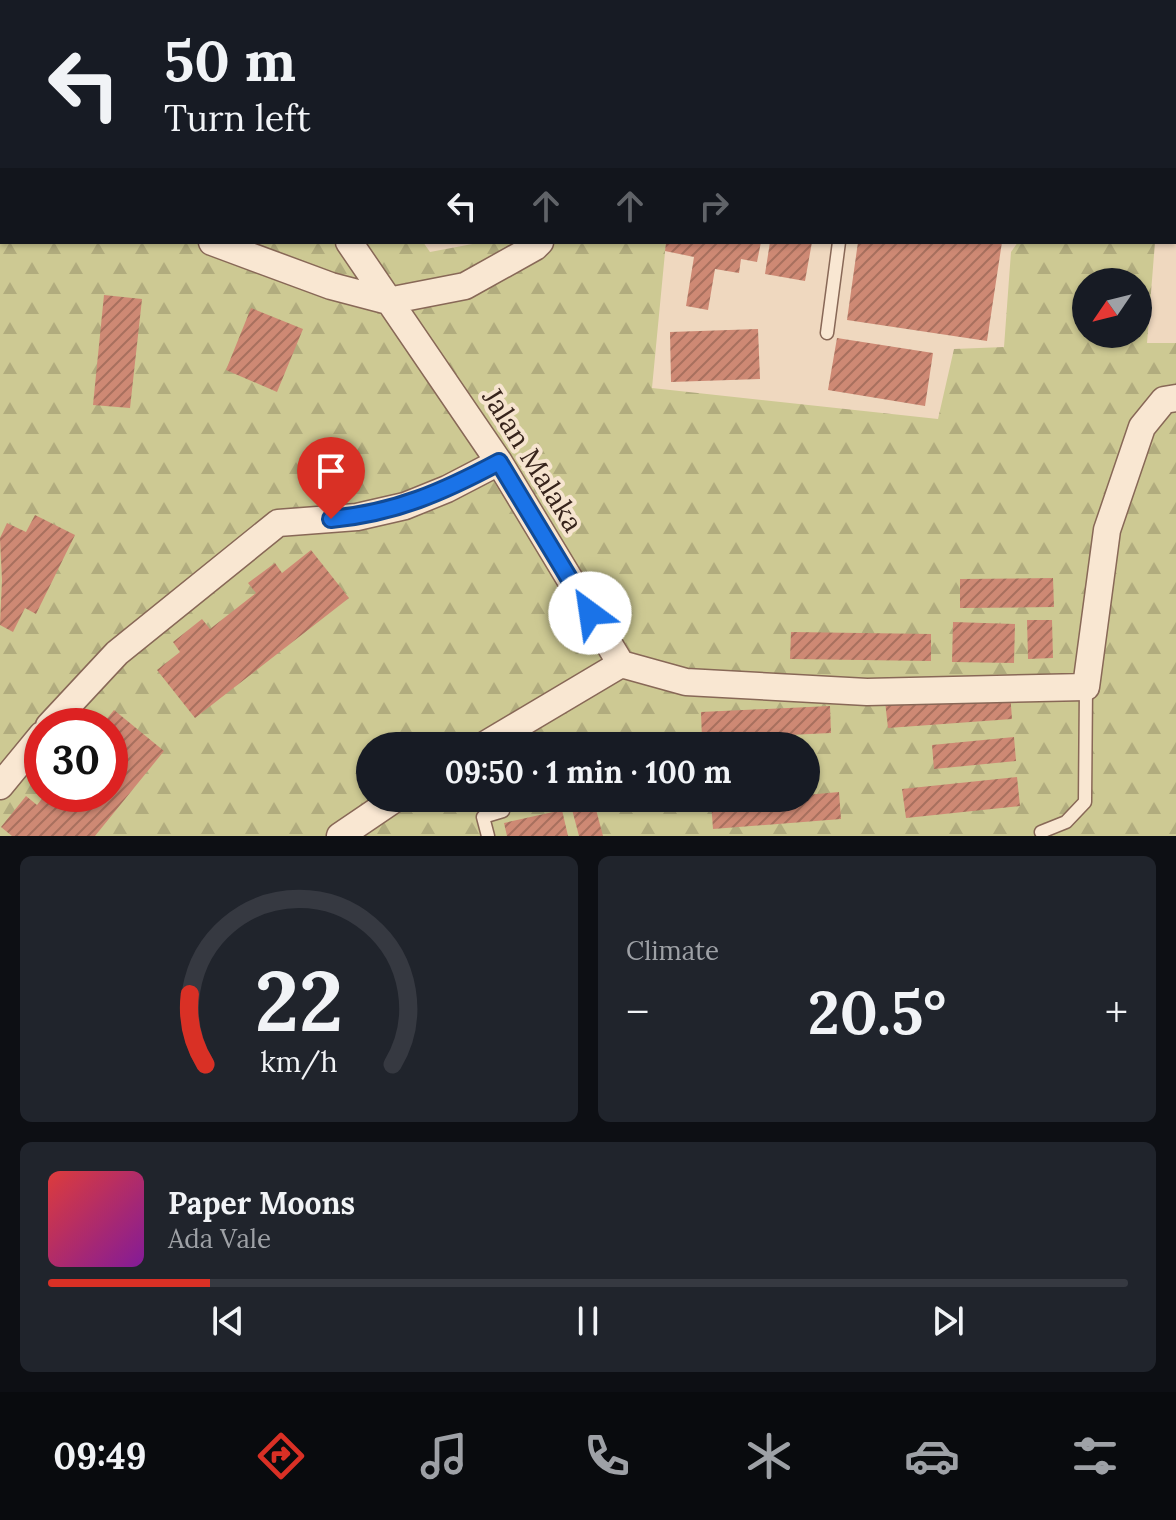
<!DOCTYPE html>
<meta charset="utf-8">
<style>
body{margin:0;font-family:Lora,serif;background:#20242c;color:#f1f3f6;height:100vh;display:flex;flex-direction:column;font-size:30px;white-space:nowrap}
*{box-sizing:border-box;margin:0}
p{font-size:26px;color:#9ea1a6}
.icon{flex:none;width:44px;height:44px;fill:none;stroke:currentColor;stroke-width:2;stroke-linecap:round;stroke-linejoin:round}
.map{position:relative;height:836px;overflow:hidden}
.details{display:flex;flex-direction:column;gap:20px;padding:20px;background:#0d0f14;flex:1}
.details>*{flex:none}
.hud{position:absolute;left:0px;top:0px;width:1176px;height:244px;box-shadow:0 2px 6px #0004;background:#171b24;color:#f1f3f6;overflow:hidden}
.needle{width:52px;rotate:235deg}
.tools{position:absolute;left:1072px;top:268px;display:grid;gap:16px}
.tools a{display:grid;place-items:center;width:80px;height:80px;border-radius:50%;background:#171b24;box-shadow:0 2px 6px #0004;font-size:40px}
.speed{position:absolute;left:24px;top:708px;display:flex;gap:16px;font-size:40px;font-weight:700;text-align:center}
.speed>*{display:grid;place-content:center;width:104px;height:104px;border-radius:50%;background:#171b24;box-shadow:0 2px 6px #0004;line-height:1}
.speed .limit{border:12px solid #d22;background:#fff;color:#111}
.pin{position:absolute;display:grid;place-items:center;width:68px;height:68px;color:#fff;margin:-82px -34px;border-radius:50% 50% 50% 0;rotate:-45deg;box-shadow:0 0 8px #0007}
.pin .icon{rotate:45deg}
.me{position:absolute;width:88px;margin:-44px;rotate:329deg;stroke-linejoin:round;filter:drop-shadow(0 0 6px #0008)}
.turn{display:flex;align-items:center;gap:28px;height:168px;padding:0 32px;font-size:36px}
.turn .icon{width:104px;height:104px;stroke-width:2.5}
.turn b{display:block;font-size:56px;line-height:68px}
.lanes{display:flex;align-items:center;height:76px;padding:0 32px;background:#0003;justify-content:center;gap:40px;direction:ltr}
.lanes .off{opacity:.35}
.big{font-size:60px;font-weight:700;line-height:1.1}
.details .widget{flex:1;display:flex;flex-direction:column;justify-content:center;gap:12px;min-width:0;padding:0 28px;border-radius:12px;background:#20242c}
.details .dial{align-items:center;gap:0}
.dial svg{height:208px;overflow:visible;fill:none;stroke:#363941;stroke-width:7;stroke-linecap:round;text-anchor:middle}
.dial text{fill:#f1f3f6;stroke:none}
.song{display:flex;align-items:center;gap:24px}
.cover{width:96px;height:96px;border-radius:12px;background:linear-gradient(135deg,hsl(0 70% 55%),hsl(290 70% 35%))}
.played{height:8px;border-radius:4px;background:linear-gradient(90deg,#d93025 15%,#363941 15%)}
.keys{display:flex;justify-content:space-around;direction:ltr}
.heat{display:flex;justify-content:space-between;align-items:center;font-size:44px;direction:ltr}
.details .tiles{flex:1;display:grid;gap:20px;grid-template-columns:1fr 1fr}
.widget:last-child{grid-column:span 2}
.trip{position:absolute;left:356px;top:732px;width:464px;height:80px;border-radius:40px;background:#171b24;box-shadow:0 2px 6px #0004;font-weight:700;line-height:80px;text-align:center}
.tabs{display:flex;height:128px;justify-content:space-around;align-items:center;background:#090b0e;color:#9ea1a6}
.tabs .icon{width:56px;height:56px}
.tabs .current{color:#d93025}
.tabs b{font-size:36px;color:#f1f3f6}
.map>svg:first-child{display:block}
.forest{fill:url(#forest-firs);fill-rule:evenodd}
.building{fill:url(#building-hatch)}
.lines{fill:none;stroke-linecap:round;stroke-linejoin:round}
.lane-casing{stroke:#886857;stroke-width:15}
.street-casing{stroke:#886857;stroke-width:29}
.lane{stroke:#f9e7d2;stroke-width:12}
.street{stroke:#f9e7d2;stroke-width:26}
.route-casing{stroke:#114b97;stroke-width:20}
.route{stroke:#1a73e8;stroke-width:14}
.labels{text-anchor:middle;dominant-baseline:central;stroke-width:8;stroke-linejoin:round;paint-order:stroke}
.street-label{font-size:28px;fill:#37241c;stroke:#f6e4cf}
</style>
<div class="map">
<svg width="1176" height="836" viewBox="0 0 1176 836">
<defs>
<pattern id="forest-firs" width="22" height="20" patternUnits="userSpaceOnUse" patternTransform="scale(2)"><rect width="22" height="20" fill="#cdc993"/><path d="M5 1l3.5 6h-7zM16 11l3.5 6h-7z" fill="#b1ac7e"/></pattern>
<pattern id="building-hatch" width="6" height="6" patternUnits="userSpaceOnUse" patternTransform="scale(2)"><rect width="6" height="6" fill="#ce8974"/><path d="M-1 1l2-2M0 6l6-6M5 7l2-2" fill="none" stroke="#a8705e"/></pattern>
</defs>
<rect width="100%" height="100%" fill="#efd8bf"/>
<!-- forest -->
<path class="forest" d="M0 0 271 2H2V242H423L430 252 483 242H666L652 388 938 419 954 349 1004 347 1011 252 1018 242H1155L1147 343H1176V836H0ZM1086 282H1138V334H1086ZM42 726H110V794H42ZM370 746H806V798H370Z"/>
<!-- building -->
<path class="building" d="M666 242H761L757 262 741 259 739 273 715 269 708 310 686 306 694 257 665 251Z
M770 242H812L805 281 765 274Z
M858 242H1002L987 341 847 320Z
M104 295 142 299 130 408 93 405Z
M251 308 303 329 277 392 226 370Z
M758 329 760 379 671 382 670 332Z
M837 338 933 353 925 406 828 390Z
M35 515 75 535 36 614 25 608 13 632 0 625 2 580 0 538 7 523 26 532Z
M311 550 349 598 195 718 157 670 180 652 173 642 202 619 210 629 256 593 248 583 275 563 282 573Z
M1053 578 1054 607 960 608V579Z
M1027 620H1052L1053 658 1028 659Z
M953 622 1015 624 1014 663 952 662Z
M791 632 931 634V661L790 659Z
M1010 692 1012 719 888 728 885 701Z
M830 706 831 733 702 739 701 712Z
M114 710 164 751 95 836H12L1 827 26 796 37 805 46 794H110V726H101Z
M1014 737 1016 761 934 769 932 745Z
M1017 777 1020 806 906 818 902 789Z
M839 792 841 819 713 829 711 802 806 798V795Z
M569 798H593L603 836H579Z
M562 810 568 836H507L504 823Z"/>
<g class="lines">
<defs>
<path id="lane" d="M282 0 283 2
M871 2V0
M827 333 839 242
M1041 832 1066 822 1085 802 1086 687
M488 836 483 817 503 811 496 798"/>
<path id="street" d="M63 0 65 2
M188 0 189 2
M603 0 604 2
M0 178H2
M212 242 331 286 388 301 465 286 535 247 540 242
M349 242 499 462 621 664 483 746
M621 664 686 682 867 692 1086 687 1107 530 1142 427 1164 400 1176 398
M49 726 117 653 278 523 357 517 405 506 447 489 499 462
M0 786 42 735
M340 836 396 798"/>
</defs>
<!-- lane casing -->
<use href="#lane" class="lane-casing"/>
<!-- street casing -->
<use href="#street" class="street-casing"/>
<!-- lane -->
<use href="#lane" class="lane"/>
<!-- street -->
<use href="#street" class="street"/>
</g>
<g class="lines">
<defs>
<path id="route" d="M331 519C395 513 443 492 499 462L590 613"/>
</defs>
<!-- route casing -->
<use href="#route" class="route-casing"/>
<!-- route -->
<use href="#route" class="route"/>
</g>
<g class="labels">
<!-- street labels -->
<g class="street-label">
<text transform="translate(533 460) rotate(58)">Jalan Malaka</text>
</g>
</g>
</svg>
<div class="tools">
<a><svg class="needle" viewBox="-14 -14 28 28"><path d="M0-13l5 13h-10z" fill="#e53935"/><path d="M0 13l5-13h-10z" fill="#9ea1a6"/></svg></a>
</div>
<div class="speed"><div class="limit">30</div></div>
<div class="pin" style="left:331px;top:519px;background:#d93025"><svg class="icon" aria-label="arrive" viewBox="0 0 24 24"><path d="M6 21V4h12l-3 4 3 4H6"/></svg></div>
<svg class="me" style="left:590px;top:613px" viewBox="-20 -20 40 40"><circle r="19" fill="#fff"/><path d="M0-13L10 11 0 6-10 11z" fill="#1a73e8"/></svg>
<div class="trip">09:50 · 1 min · 100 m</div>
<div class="hud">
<div class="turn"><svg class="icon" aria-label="left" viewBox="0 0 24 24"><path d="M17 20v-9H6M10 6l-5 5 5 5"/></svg><div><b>50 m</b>Turn left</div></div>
<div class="lanes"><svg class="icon" aria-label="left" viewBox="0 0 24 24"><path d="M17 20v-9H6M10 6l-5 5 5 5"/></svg><svg class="icon off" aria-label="ahead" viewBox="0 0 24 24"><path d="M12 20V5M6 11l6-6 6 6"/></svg><svg class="icon off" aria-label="ahead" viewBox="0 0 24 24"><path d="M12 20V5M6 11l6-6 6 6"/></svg><svg class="icon off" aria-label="right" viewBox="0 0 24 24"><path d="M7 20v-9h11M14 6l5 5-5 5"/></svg></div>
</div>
</div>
<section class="details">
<div class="tiles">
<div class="widget dial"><svg viewBox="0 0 100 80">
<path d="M14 69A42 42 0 1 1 86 69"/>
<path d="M14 69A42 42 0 0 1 8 42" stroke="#d93025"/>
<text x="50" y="56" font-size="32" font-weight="700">22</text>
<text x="50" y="72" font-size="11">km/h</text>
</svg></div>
<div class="widget"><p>Climate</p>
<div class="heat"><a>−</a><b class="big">20.5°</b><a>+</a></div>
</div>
<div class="widget">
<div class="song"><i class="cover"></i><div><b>Paper Moons</b><p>Ada Vale</p></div></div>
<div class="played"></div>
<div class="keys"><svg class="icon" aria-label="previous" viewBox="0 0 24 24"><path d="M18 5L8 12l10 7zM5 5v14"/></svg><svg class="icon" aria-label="pause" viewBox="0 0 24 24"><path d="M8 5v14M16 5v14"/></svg><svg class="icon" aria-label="next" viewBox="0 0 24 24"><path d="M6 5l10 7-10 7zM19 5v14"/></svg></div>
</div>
</div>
</section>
<nav class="tabs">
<b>09:49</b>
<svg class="icon current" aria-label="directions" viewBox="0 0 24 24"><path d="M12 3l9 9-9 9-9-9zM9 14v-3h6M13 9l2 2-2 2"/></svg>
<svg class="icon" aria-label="music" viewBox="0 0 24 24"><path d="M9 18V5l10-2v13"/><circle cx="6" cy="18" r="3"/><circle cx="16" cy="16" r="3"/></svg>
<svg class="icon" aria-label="phone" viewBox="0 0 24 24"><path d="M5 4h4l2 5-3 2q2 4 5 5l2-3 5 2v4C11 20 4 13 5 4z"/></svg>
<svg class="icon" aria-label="climate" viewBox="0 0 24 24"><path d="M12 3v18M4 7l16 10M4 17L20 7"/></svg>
<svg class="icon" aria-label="car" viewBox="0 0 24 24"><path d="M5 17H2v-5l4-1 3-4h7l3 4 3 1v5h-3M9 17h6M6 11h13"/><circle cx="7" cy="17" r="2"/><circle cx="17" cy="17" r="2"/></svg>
<svg class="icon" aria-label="filters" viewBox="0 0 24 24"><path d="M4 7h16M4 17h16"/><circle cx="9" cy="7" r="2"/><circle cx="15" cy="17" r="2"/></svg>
</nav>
